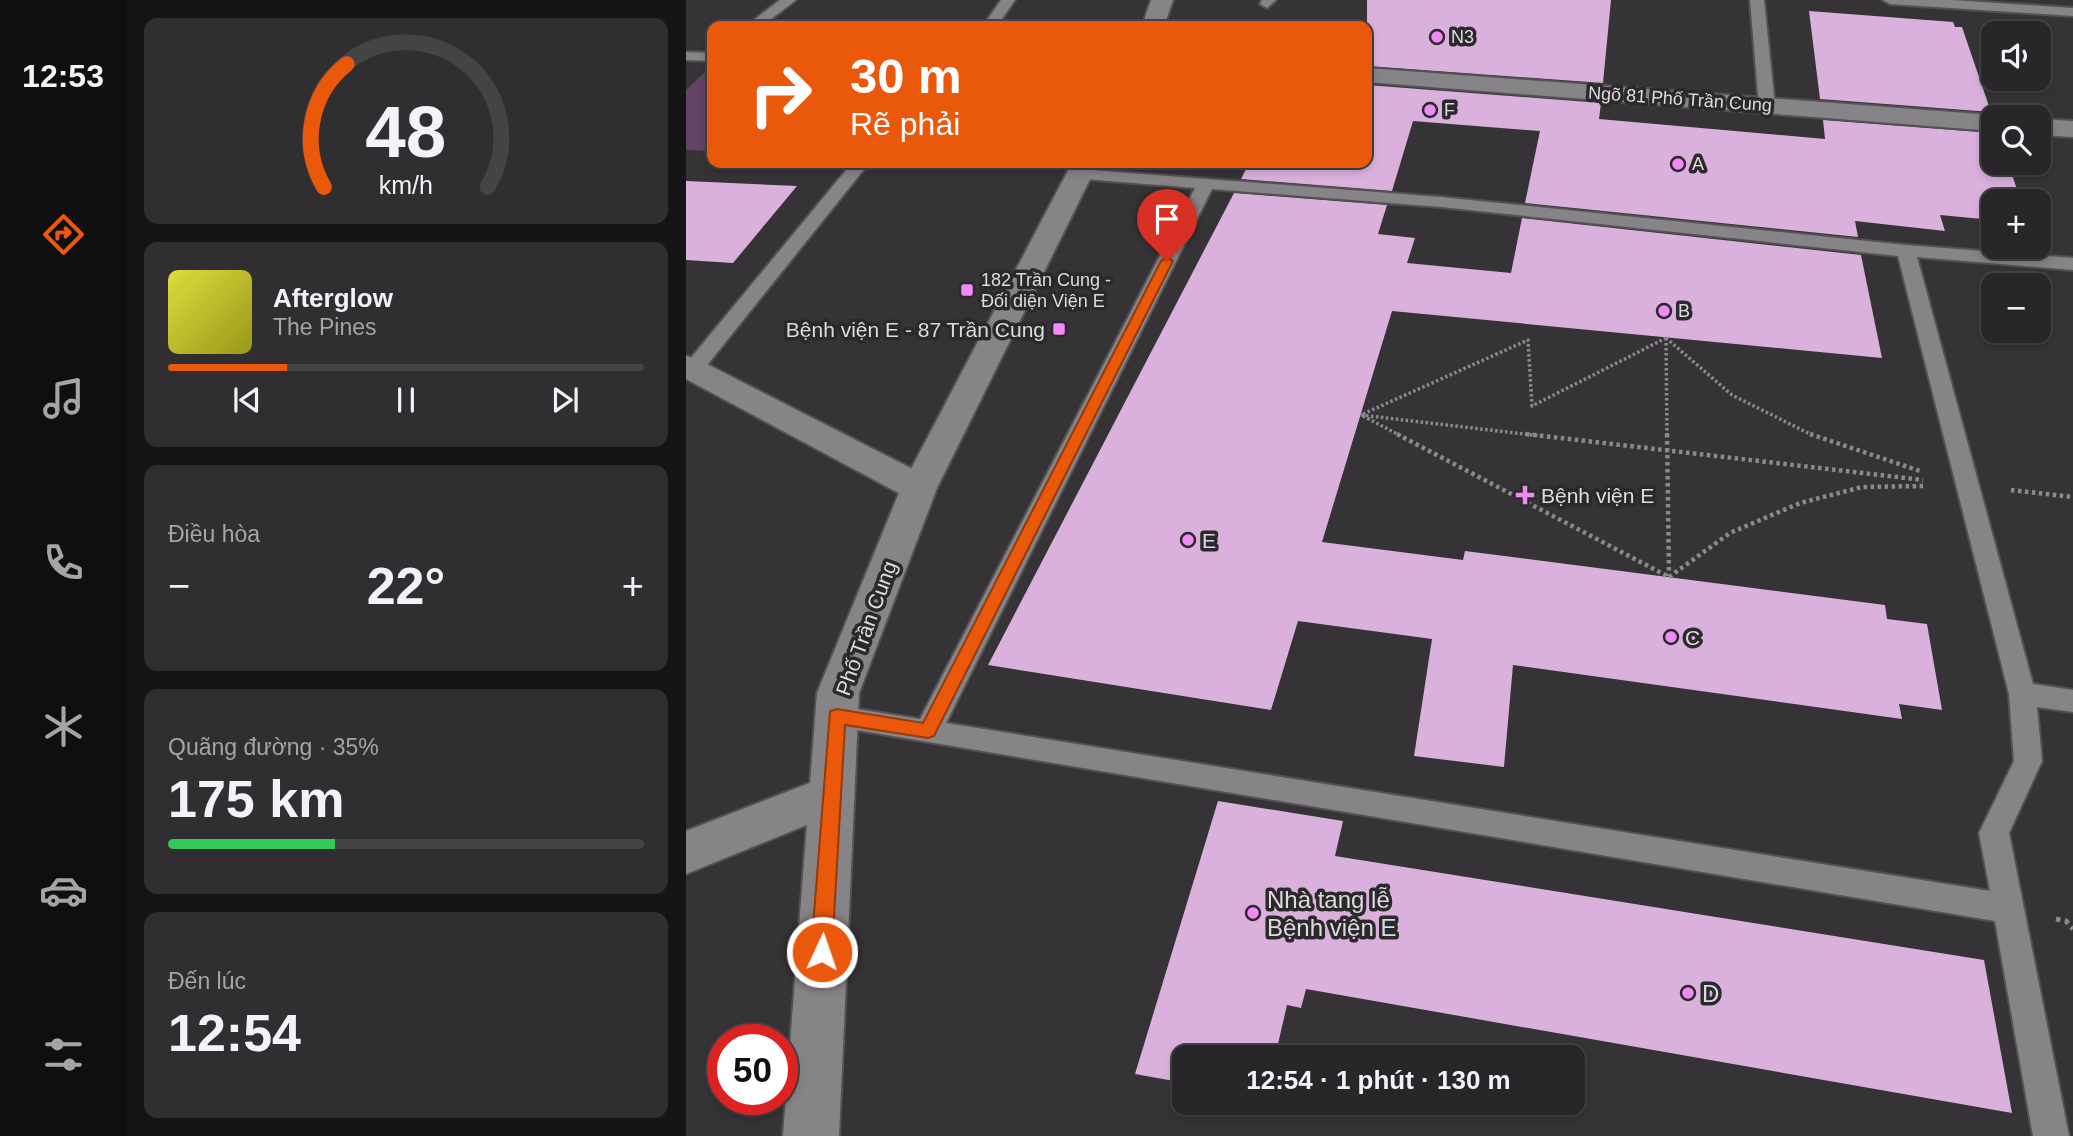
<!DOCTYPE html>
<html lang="vi">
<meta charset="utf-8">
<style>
body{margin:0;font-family:Helvetica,sans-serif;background:#302e30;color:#f1f3f6;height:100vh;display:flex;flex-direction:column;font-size:26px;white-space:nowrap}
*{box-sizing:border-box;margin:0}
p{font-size:23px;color:#a5a5a8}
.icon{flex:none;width:38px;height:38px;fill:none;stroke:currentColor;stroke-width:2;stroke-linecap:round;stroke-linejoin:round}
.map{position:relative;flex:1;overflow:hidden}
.details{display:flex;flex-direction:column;gap:18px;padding:18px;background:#161516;width:560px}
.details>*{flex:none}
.top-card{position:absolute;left:21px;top:21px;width:665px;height:147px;border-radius:14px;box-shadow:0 4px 10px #0003,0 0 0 2px #444345;background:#ea580c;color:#fff;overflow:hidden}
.fabs{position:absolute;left:1295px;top:21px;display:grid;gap:14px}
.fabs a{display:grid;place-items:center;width:70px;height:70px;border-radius:14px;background:#282628;box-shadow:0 4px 10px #0003,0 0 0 2px #444345;font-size:35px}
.speed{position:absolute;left:21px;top:1024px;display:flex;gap:14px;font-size:35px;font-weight:700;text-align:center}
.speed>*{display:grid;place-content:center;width:91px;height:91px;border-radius:50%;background:#282628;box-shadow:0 4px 10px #0003,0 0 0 2px #444345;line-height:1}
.speed .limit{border:10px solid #d22;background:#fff;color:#111}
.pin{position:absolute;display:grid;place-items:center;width:60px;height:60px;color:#fff;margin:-72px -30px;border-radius:50% 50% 50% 0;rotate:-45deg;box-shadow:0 0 7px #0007}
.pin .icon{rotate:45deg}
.me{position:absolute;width:77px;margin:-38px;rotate:3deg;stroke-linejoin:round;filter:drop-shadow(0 0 5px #0008)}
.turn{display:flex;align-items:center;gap:24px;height:147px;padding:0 28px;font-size:32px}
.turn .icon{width:91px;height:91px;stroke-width:2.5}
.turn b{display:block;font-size:49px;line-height:60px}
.big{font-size:52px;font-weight:700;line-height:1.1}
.details .widget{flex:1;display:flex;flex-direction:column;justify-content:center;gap:10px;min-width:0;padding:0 24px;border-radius:14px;background:#302e30}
.details .dial{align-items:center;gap:0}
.dial svg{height:182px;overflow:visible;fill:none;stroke:#444345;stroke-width:7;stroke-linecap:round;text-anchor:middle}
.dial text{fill:#f1f3f6;stroke:none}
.song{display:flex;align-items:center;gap:21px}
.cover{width:84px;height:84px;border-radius:10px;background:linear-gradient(135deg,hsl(60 70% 55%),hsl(60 70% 35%))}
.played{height:7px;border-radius:4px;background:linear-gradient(90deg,#ea580c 25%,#444345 25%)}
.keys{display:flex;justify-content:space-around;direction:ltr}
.heat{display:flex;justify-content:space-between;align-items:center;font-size:38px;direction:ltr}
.charge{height:10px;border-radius:5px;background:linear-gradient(90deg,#34c759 35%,#444345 0)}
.trip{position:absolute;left:486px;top:1045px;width:413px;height:70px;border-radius:14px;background:#282628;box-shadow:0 4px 10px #0003,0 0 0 2px #444345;font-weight:700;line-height:70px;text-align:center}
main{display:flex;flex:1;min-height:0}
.tab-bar{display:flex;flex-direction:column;width:126px;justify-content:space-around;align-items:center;background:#100f10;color:#a5a5a8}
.tab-bar .icon{width:49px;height:49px}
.tab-bar .on{color:#ea580c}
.tab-bar b{font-size:32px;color:#f1f3f6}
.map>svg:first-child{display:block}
.green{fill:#634464}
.building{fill:#dab1dc}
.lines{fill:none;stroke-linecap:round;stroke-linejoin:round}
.lane-casing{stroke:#535153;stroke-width:4}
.street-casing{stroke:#535153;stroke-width:4}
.secondary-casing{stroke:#535153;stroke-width:4}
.path-far2{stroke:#8c8a8c;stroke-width:3.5;stroke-dasharray:2.5 2.5;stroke-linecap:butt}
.path-far1{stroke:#8c8a8c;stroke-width:4.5;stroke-dasharray:3.5 3.5;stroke-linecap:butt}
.path{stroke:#8c8a8c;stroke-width:5;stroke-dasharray:4.5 4.5;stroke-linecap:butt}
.lane{fill:#878487;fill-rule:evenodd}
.street{fill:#878487;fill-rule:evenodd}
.secondary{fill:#878487;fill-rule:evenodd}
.route{fill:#ea580c;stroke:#983908;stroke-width:2}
.poi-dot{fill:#f08bf6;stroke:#2c292c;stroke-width:2.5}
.labels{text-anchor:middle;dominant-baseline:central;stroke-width:7;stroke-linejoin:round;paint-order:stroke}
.far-poi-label{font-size:18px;fill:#dddbdd;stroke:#2c292c;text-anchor:start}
.far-street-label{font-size:18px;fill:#dddbdd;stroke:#2c292c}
.poi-label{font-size:21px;fill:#dddbdd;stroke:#2c292c;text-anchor:start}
.street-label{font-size:21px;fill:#dddbdd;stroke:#2c292c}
.near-poi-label{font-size:24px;fill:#dddbdd;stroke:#2c292c;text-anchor:start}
</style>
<main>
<nav class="tab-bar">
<b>12:53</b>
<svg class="icon on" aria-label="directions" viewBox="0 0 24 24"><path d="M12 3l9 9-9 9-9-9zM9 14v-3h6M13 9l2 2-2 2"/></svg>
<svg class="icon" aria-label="music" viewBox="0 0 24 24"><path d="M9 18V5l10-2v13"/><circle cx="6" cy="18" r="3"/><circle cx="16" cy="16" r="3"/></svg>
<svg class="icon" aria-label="phone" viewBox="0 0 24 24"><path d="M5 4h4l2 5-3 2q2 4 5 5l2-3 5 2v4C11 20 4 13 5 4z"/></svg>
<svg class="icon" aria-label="climate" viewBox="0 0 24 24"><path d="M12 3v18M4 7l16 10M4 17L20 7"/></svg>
<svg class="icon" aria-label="car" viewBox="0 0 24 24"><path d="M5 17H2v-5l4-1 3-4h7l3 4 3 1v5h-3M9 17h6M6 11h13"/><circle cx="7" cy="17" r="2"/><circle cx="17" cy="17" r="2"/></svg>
<svg class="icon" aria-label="filters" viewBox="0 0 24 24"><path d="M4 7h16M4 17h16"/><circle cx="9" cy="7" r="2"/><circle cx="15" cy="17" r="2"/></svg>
</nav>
<section class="details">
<div class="widget dial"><svg viewBox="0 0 100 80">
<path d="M14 69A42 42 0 1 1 86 69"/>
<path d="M14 69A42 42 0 0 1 24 15" stroke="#ea580c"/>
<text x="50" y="56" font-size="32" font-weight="700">48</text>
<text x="50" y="72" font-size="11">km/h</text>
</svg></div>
<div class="widget">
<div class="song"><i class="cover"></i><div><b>Afterglow</b><p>The Pines</p></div></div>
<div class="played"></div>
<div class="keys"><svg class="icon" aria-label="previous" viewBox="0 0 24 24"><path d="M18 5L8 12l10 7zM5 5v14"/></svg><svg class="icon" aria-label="pause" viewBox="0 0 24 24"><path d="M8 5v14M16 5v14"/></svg><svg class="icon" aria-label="next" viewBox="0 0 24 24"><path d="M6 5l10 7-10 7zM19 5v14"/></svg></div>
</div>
<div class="widget"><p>Điều hòa</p>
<div class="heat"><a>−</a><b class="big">22°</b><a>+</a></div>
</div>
<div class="widget"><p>Quãng đường · 35%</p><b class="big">175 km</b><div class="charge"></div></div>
<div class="widget"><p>Đến lúc</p><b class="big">12:54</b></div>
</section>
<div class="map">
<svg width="1387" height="1136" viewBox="0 0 1387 1136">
<rect width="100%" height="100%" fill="#363336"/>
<!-- green -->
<path class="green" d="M26 65V151L0 150V90Z"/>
<!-- building -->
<path class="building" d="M681 0H925L917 83 681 66Z
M1123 11 1267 22 1269 27H1276L1305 112 1134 99Z
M681 85 915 103 913 119 1139 139 1137 120 1307 133V163H1322L1335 201H1307V220L1254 215 1259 231 1169 221 1172 237 839 203 854 131 727 121 706 191 555 179 563 163H681Z
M0 181 111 186 47 263 0 260Z
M548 193 701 205 692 234 729 238 721 263 825 273 836 218 1175 255 1196 358 706 311 636 542 777 560 779 551 1199 605 1201 619 1241 624 1256 710 1213 704 1216 719 827 665 818 767 728 756 746 639 612 621 585 710 302 665Z
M532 801 657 821 649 856 1298 960 1326 1113 620 989 615 1008 601 1005 589 1057H499V1083L449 1074Z"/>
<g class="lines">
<defs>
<path id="lane" d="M94 0H110L76 26H60Z
M315 0H329L313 23 316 26H297Z
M576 0H590L581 8 574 4Z
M1064 0H1078L1089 106 1081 111 1073 106Z
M1197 0H1267L1387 8V16L1204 4Z
M0 52 26 53V61L0 60Z
M166 163H183L14 374H0V364Z
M392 169 755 197 1220 245 1387 258V270L1231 257 1347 684 1387 690V712L1351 707 1356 761 1323 833 1383 1136H1347L1309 921 141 725 137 717 141 709 151 706 234 719 509 188 386 178 384 174ZM526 189 755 207 1212 256 1323 694 1328 761 1293 833 1304 891 260 723Z"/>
<path id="street" d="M681 68 1307 115 1314 117H1307V131L681 82Z
M1353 119 1387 121V137L1353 135Z
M0 356 11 359 246 479 251 488 246 497 233 501 220 497 0 379Z
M144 775 160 781 167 795 160 809 0 874V831Z"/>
<path id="secondary" d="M465 0H487L478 26H456Z
M386 163H412L251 488 173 693 153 1136H97L131 693 215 488Z"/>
</defs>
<!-- lane casing -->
<use href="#lane" class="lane-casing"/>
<!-- street casing -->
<use href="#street" class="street-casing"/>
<!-- secondary casing -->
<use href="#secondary" class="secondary-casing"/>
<!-- path-far2 -->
<path class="path-far2" d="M980 338 1046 395 1128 436
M980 338 981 436
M677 414 842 340 846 406 980 338
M675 415 855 436
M677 416 715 436"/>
<!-- path-far1 -->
<path class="path-far1" d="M711 434 983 577
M840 434 1237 480
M981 434 983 576
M1124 434 1234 471
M1325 490 1387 497
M983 577 1044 533 1114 503 1176 487 1239 486"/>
<!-- path -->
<path class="path" d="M1370 919 1380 921 1387 929"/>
<!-- lane -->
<use href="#lane" class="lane"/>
<!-- street -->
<use href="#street" class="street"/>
<!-- secondary -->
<use href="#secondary" class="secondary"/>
</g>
<!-- route -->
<path class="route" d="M481 257 487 261 248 736 242 738 159 725 146 952 143 959 136 962 128 959 125 952 144 711 151 709 237 723 475 261Z"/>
<!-- markers -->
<g class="poi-dot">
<circle cx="751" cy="37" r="7"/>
<circle cx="744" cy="110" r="7"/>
<circle cx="992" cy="164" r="7"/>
<rect x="274" y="283" width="14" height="14" rx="3.5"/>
<circle cx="978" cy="311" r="7"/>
<rect x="366" y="322" width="14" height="14" rx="3.5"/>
<path d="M835.5 484.5h7v7h7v7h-7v7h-7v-7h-7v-7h7z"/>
<circle cx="502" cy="540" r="7"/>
<circle cx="985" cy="637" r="7"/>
<circle cx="567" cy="913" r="7"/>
<circle cx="1002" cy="993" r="7"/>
</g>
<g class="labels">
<!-- far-poi labels -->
<g class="far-poi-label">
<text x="765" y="37">N3</text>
<text x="758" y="110">F</text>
<text x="1006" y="164">A</text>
<text x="295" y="280">182 Trần Cung -<tspan x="295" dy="21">Đối diện Viện E</tspan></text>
<text x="992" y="311">B</text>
</g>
<!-- far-street labels -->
<g class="far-street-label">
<text transform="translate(994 99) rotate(4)">Ngõ 81 Phố Trần Cung</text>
</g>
<!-- poi labels -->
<g class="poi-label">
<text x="359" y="329" text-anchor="end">Bệnh viện E - 87 Trần Cung</text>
<text x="855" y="495">Bệnh viện E</text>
<text x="516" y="540">E</text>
<text x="999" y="637">C</text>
</g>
<!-- street labels -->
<g class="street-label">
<text transform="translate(180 628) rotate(-70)">Phố Trần Cung</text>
</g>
<!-- near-poi labels -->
<g class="near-poi-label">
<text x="581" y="899">Nhà tang lễ<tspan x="581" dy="28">Bệnh viện E</tspan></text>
<text x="1016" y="993">D</text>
</g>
</g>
</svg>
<div class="fabs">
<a><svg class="icon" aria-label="sound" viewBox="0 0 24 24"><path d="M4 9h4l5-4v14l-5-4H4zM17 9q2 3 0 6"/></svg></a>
<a><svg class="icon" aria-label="search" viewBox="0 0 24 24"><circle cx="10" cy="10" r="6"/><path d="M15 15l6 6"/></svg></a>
<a>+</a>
<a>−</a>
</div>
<div class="speed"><div class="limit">50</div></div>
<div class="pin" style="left:481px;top:261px;background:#d93025"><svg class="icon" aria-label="arrive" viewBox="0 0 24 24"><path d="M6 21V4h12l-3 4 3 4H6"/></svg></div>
<svg class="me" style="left:136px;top:952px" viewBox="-20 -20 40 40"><circle r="17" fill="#ea580c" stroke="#fff" stroke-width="3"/><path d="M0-11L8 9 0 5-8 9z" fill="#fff"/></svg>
<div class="trip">12:54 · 1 phút · 130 m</div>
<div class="top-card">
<div class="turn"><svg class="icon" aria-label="right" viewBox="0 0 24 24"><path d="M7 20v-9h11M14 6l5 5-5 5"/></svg><div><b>30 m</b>Rẽ phải</div></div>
</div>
</div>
</main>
